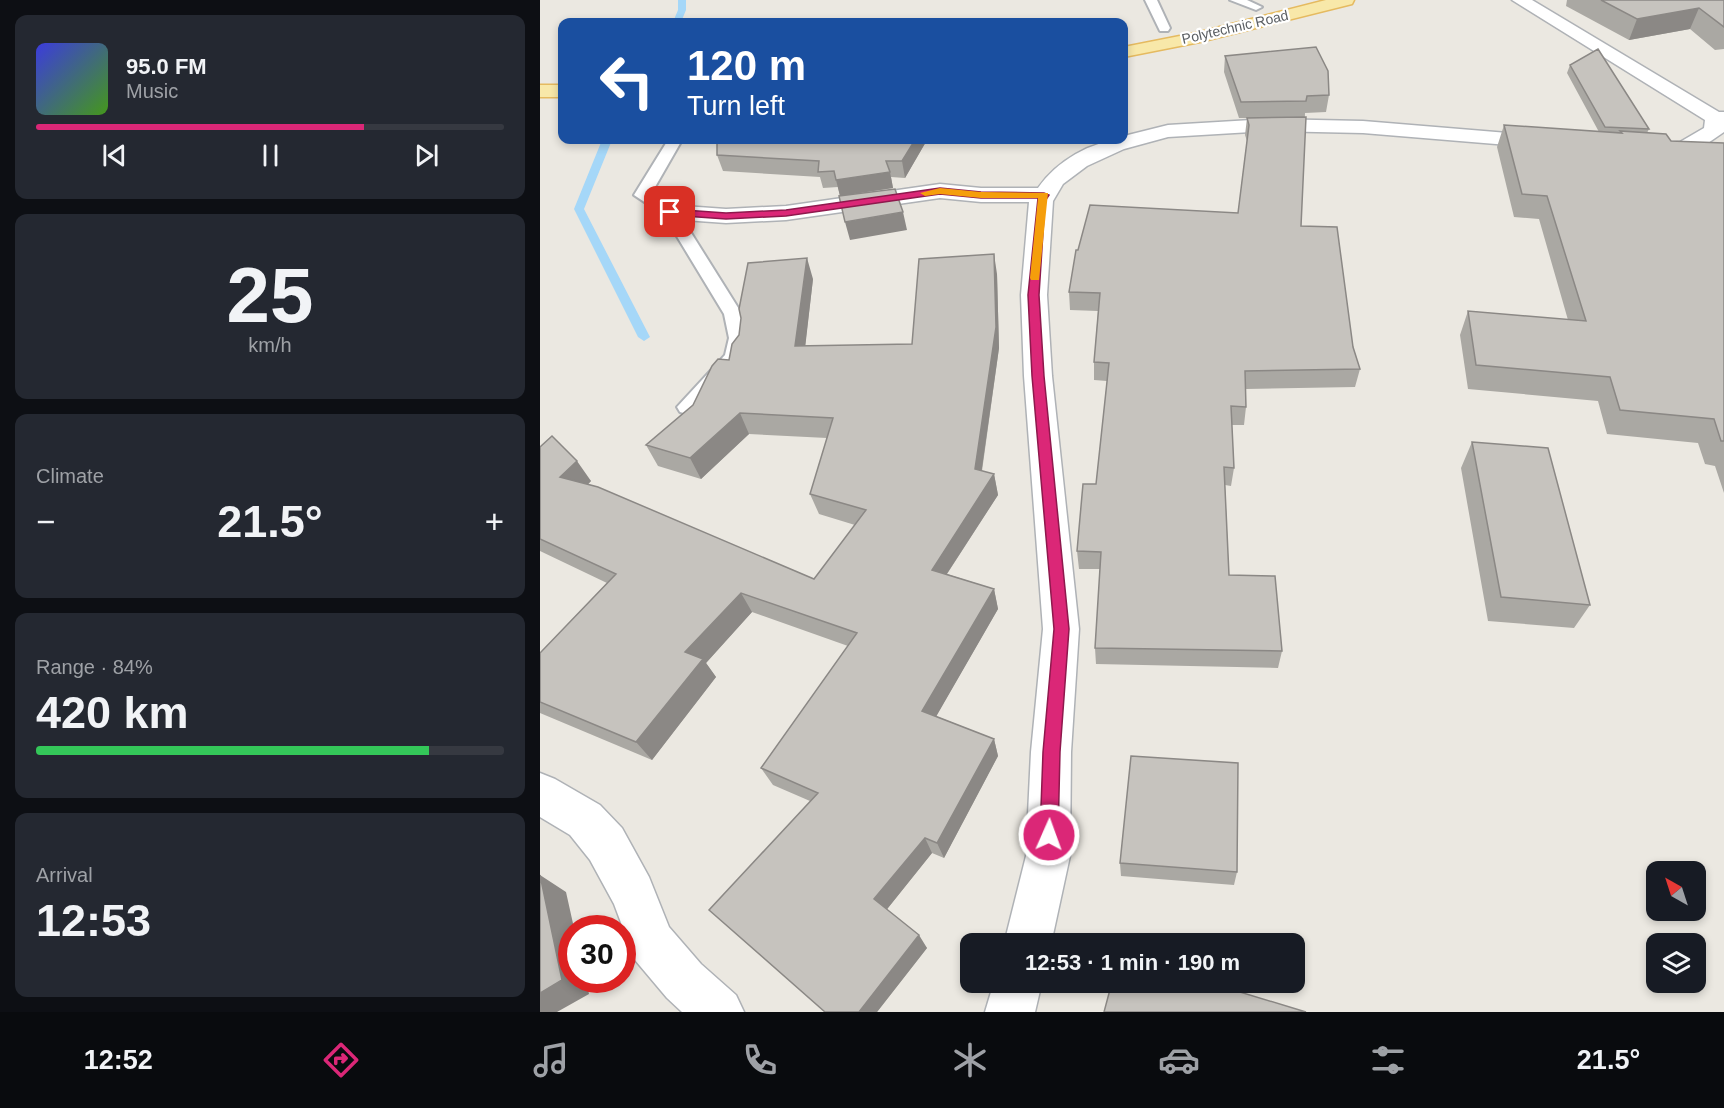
<!DOCTYPE html>
<meta charset="utf-8">
<style>
body{margin:0;font-family:Helvetica,sans-serif;background:#242831;color:#f1f3f6;height:100vh;display:flex;flex-direction:column;font-size:22px;white-space:nowrap}
*{box-sizing:border-box;margin:0}
p{font-size:20px;color:#9ea1a6}
.icon{flex:none;width:33px;height:33px;fill:none;stroke:currentColor;stroke-width:2;stroke-linecap:round;stroke-linejoin:round}
.map{position:relative;flex:1;overflow:hidden}
.panel{display:flex;flex-direction:column;gap:15px;padding:15px;background:#0d0f14;width:540px}
.panel>*{flex:none}
.guide{position:absolute;left:18px;top:18px;width:570px;height:126px;border-radius:12px;box-shadow:0 3px 9px #0003;background:#1a4fa0;color:#fff;overflow:hidden}
.needle{width:39px;rotate:321deg}
.tools{position:absolute;left:1106px;top:861px;display:grid;gap:12px}
.tools a{display:grid;place-items:center;width:60px;height:60px;border-radius:12px;background:#171b24;box-shadow:0 3px 9px #0003;font-size:30px}
.speed{position:absolute;left:18px;top:915px;display:flex;gap:12px;font-size:30px;font-weight:700;text-align:center}
.speed>*{display:grid;place-content:center;width:78px;height:78px;border-radius:50%;background:#171b24;box-shadow:0 3px 9px #0003;line-height:1}
.speed .limit{border:9px solid #d22;background:#fff;color:#111}
.pin{position:absolute;display:grid;place-items:center;width:51px;height:51px;color:#fff;margin:-26px;border-radius:12px;box-shadow:0 3px 9px #0006}
.me{position:absolute;width:66px;margin:-33px;rotate:2deg;stroke-linejoin:round;filter:drop-shadow(0 0 4px #0008)}
.turn{display:flex;align-items:center;gap:21px;height:126px;padding:0 30px;font-size:27px}
.turn .icon{width:78px;height:78px;stroke-width:2.5}
.turn b{display:block;font-size:42px;line-height:51px}
.big{font-size:45px;font-weight:800;line-height:1.1}
.panel .card{flex:1;display:flex;flex-direction:column;justify-content:center;gap:9px;min-width:0;padding:0 21px;border-radius:12px;background:#242831}
.panel .dial{align-items:center;gap:0}
.dial b{font-size:78px;line-height:1}
.song{display:flex;align-items:center;gap:18px}
.cover{width:72px;height:72px;border-radius:9px;background:linear-gradient(135deg,hsl(240 70% 55%),hsl(100 70% 35%))}
.played{height:6px;border-radius:3px;background:linear-gradient(90deg,#db2777 70%,#363941 70%)}
.keys{display:flex;justify-content:space-around;direction:ltr}
.heat{display:flex;justify-content:space-between;align-items:center;font-size:33px;direction:ltr}
.charge{height:9px;border-radius:4px;background:linear-gradient(90deg,#34c759 84%,#363941 0)}
.trip{position:absolute;left:420px;top:933px;width:345px;height:60px;border-radius:12px;background:#171b24;box-shadow:0 3px 9px #0003;font-weight:800;line-height:60px;text-align:center}
.dock{display:flex;height:96px;justify-content:space-around;align-items:center;background:#090b0e;color:#9ea1a6}
.dock .icon{width:42px;height:42px}
.dock .selected{color:#db2777}
.dock b{font-size:27px;color:#f1f3f6}
main{display:flex;flex:1;min-height:0}
.map>svg:first-child{display:block}
.lines{fill:none;stroke-linecap:round;stroke-linejoin:round}
.stream{fill:#a5d7f8;fill-rule:evenodd}
.lane-casing{stroke:#afb2b6;stroke-width:4}
.street-casing{stroke:#afb2b6;stroke-width:3}
.primary-casing{stroke:#e5ba60;stroke-width:3}
.lane{fill:#fff;fill-rule:evenodd}
.street{fill:#fff;fill-rule:evenodd}
.primary{fill:#f8e8a9;fill-rule:evenodd}
.wall{fill:#aaa8a3}
.shaded-wall{fill:#8b8885}
.building{fill:#c6c3be;stroke:#8b8885;stroke-width:1.5}
.route{fill:#db2777;stroke:#8e194d;stroke-width:1.5}
.slow{fill:#f59e0b}
.labels{text-anchor:middle;dominant-baseline:central;stroke-width:4.5;stroke-linejoin:round;paint-order:stroke}
.far-street-label{font-size:14px;fill:#595d61;stroke:#fff}
</style>
<main>
<section class="panel">
<div class="card">
<div class="song"><i class="cover"></i><div><b>95.0 FM</b><p>Music</p></div></div>
<div class="played"></div>
<div class="keys"><svg class="icon" aria-label="previous" viewBox="0 0 24 24"><path d="M18 5L8 12l10 7zM5 5v14"/></svg><svg class="icon" aria-label="pause" viewBox="0 0 24 24"><path d="M8 5v14M16 5v14"/></svg><svg class="icon" aria-label="next" viewBox="0 0 24 24"><path d="M6 5l10 7-10 7zM19 5v14"/></svg></div>
</div>
<div class="card dial"><b>25</b><p>km/h</p></div>
<div class="card"><p>Climate</p>
<div class="heat"><a>−</a><b class="big">21.5°</b><a>+</a></div>
</div>
<div class="card"><p>Range · 84%</p><b class="big">420 km</b><div class="charge"></div></div>
<div class="card"><p>Arrival</p><b class="big">12:53</b></div>
</section>
<div class="map">
<svg width="1184" height="1012" viewBox="0 0 1184 1012">
<rect width="100%" height="100%" fill="#ebe8e1"/>
<g class="lines">
<!-- stream -->
<path class="stream" d="M138 0H146V10L141 22H133L138 10Z
M62 140H72L44 209 110 337 104 341 98 337 34 209Z"/>
<defs>
<path id="lane" d="M605 0H617L630 28 628 31H620Z
M690 0H707L722 7 716 10Z
M128 140H142L111 194 138 212 202 314 207 338 205 355 197 367 154 412 147 414 140 412 137 407 185 355 189 338 184 314 124 215 94 195Z"/>
<path id="street" d="M972 0H992L1179 112H1184V132L1152 154 1144 155 1109 153 1106 148 1109 143 1140 142 1164 128 1165 120Z
M728 119 823 121 1005 136 1013 137 1016 142 1013 147 1005 148 823 133 728 131 628 137 584 149 547 166 523 184 513 201 507 295 512 376 539 629 531 752 530 856 511 944H464L486 856 491 752 503 629 484 376 481 295 489 202H441L400 198 246 220 186 223 130 219 122 217 118 212 122 207 130 205 186 209 246 206 400 184 441 188H498C516 162 551 140 584 140V136L628 125Z
M0 773 15 779 60 805 82 828 109 877 129 927 161 964 196 995 204 1012H142L127 998 95 960 74 904 50 860 30 835 0 817Z
M454 982H502L495 1012H445Z"/>
<path id="primary" d="M786 0H814L812 4 660 42 584 57V47L660 32Z
M0 85H22V97H0Z"/>
</defs>
<!-- lane casing -->
<use href="#lane" class="lane-casing"/>
<!-- street casing -->
<use href="#street" class="street-casing"/>
<!-- primary casing -->
<use href="#primary" class="primary-casing"/>
<!-- lane -->
<use href="#lane" class="lane"/>
<!-- street -->
<use href="#street" class="street"/>
<!-- primary -->
<use href="#primary" class="primary"/>
</g>
<!-- wall -->
<path class="wall" d="M1027 0H1184V49L1175 50 1150 29 1089 40 1026 6Z
M685 56 789 95 786 112 765 113 761 226 813 347 820 369 815 387 706 389V407L704 425H692L694 468 691 486 685 485 689 575 742 651 738 668 556 664 555 648 560 569H539L537 551 556 484 567 381 554 380V362L558 311 530 310 529 292 538 250 698 213 707 141 705 135 707 118H699L684 72Z
M1030 65 1109 129 1107 133 1131 141 1184 143V493L1175 466 1165 464 1158 443 1067 434 1058 401 928 389 920 335 928 311 1028 320 999 219 974 217 957 147 964 125 1059 132 1027 73Z
M177 140H387L365 178 351 177 353 188 300 196 298 187 283 188 280 177 183 171 177 155Z
M457 274 459 348 442 471 454 474 458 495 407 574 454 589 458 609 396 716 454 739 458 756 404 858 392 853 347 909 387 948 337 1012H285L270 801 233 785 221 768 308 646 212 612 166 663 176 677 112 760 0 713V653L67 583 0 551V447L51 481 48 484 274 579 315 525 279 514 270 494 287 438 209 434 161 479 118 466 106 445 153 405 189 360 273 279 265 346 372 344Z
M932 442 1050 605 1034 628 948 621 921 468Z
M580 863 697 872 694 885 581 876Z"/>
<!-- shaded-wall -->
<path class="shaded-wall" d="M1159 8 1150 29 1089 40 1097 19Z
M375 140H387L365 178 362 161Z
M350 172 353 188 300 196 296 180Z
M363 212 367 230 310 240 305 222Z
M454 254 457 274 459 348 439 489 435 469Z
M267 258 273 279 263 366 255 346Z
M200 413 209 434 161 479 150 458Z
M37 461 51 481 35 498 20 477Z
M454 474 458 495 397 589 392 570Z
M454 589 458 609 389 729 382 711Z
M201 593 212 612 166 663 176 677 112 760 96 742 145 652Z
M454 739 458 756 404 858 397 843Z
M385 838 392 853 344 913 334 899Z
M0 875 26 892 34 928H32V980H46L49 994 17 1012H0Z
M379 935 387 948 337 1012H319Z"/>
<!-- building -->
<path class="building" d="M1061 0H1184V27L1159 8 1097 19Z
M776 47 788 71 789 95 767 96 766 101 701 102 685 56Z
M1058 49 1109 129 1065 127 1030 65Z
M766 117 761 226 797 227 813 347 820 369 705 371 706 407 691 406 694 468 684 467 689 575 735 576 742 651 555 648 561 552 537 551 543 484H556L569 363 554 362 560 293 529 292 536 250H538L550 205 698 213 709 125 707 118Z
M964 125 1082 133 1080 131 1126 134 1131 141 1184 143V441H1181L1174 419 1080 410 1070 377 936 365 928 311 1046 321 1007 196 982 194Z
M177 140H375L362 161H346L350 172 296 180 294 171 278 172 279 161 177 155Z
M355 189 363 212 305 222 299 196Z
M454 254 456 327 435 469 454 474 392 570 454 589 382 711 454 739 397 843 385 838 334 899 379 935 319 1012H285L169 910 278 793 221 768 317 633 201 593 145 652 163 659 96 742 0 702V653L76 574 0 539V447L12 436 37 461 20 477 58 487 274 579 326 510 270 494 293 418 200 413 150 458 106 445 153 405 172 366 178 359 189 360 192 344 199 335 201 318 199 309 208 263 267 258 255 346 372 344 379 259Z
M932 442 1008 448 1050 605 961 597Z
M591 756 698 763 697 872 580 863Z
M0 875 22 980 0 993Z
M572 982H667L766 1012H564Z"/>
<!-- route -->
<path class="route" d="M400 188 441 192 504 193 509 195 505 201 499 295 504 376 529 629 520 752 518 835 515 841 509 844 503 841 500 835 503 752 514 629 492 376 488 295 498 198H441L400 194 246 216 186 219 130 215 125 212 130 209 186 213 246 210Z"/>
<!-- slow -->
<path class="slow" d="M400 188 441 192 508 193 499 280H491L490 278 498 198H441L400 194 385 196 380 193Z"/>
<g class="labels">
<!-- far-street labels -->
<g class="far-street-label">
<text transform="translate(695 27) rotate(-13)">Polytechnic Road</text>
</g>
</g>
</svg>
<div class="tools">
<a><svg class="needle" viewBox="-14 -14 28 28"><path d="M0-13l5 13h-10z" fill="#e53935"/><path d="M0 13l5-13h-10z" fill="#9ea1a6"/></svg></a>
<a><svg class="icon" aria-label="layers" viewBox="0 0 24 24"><path d="M12 4l9 5-9 5-9-5zM3 14l9 5 9-5"/></svg></a>
</div>
<div class="speed"><div class="limit">30</div></div>
<div class="pin" style="left:130px;top:212px;background:#d93025"><svg class="icon" aria-label="arrive" viewBox="0 0 24 24"><path d="M6 21V4h12l-3 4 3 4H6"/></svg></div>
<svg class="me" style="left:509px;top:835px" viewBox="-20 -20 40 40"><circle r="17" fill="#db2777" stroke="#fff" stroke-width="3"/><path d="M0-11L8 9 0 5-8 9z" fill="#fff"/></svg>
<div class="trip">12:53 · 1 min · 190 m</div>
<div class="guide">
<div class="turn"><svg class="icon" aria-label="left" viewBox="0 0 24 24"><path d="M17 20v-9H6M10 6l-5 5 5 5"/></svg><div><b>120 m</b>Turn left</div></div>
</div>
</div>
</main>
<nav class="dock">
<b>12:52</b>
<svg class="icon selected" aria-label="directions" viewBox="0 0 24 24"><path d="M12 3l9 9-9 9-9-9zM9 14v-3h6M13 9l2 2-2 2"/></svg>
<svg class="icon" aria-label="music" viewBox="0 0 24 24"><path d="M9 18V5l10-2v13"/><circle cx="6" cy="18" r="3"/><circle cx="16" cy="16" r="3"/></svg>
<svg class="icon" aria-label="phone" viewBox="0 0 24 24"><path d="M5 4h4l2 5-3 2q2 4 5 5l2-3 5 2v4C11 20 4 13 5 4z"/></svg>
<svg class="icon" aria-label="climate" viewBox="0 0 24 24"><path d="M12 3v18M4 7l16 10M4 17L20 7"/></svg>
<svg class="icon" aria-label="car" viewBox="0 0 24 24"><path d="M5 17H2v-5l4-1 3-4h7l3 4 3 1v5h-3M9 17h6M6 11h13"/><circle cx="7" cy="17" r="2"/><circle cx="17" cy="17" r="2"/></svg>
<svg class="icon" aria-label="filters" viewBox="0 0 24 24"><path d="M4 7h16M4 17h16"/><circle cx="9" cy="7" r="2"/><circle cx="15" cy="17" r="2"/></svg>
<b>21.5°</b>
</nav>
